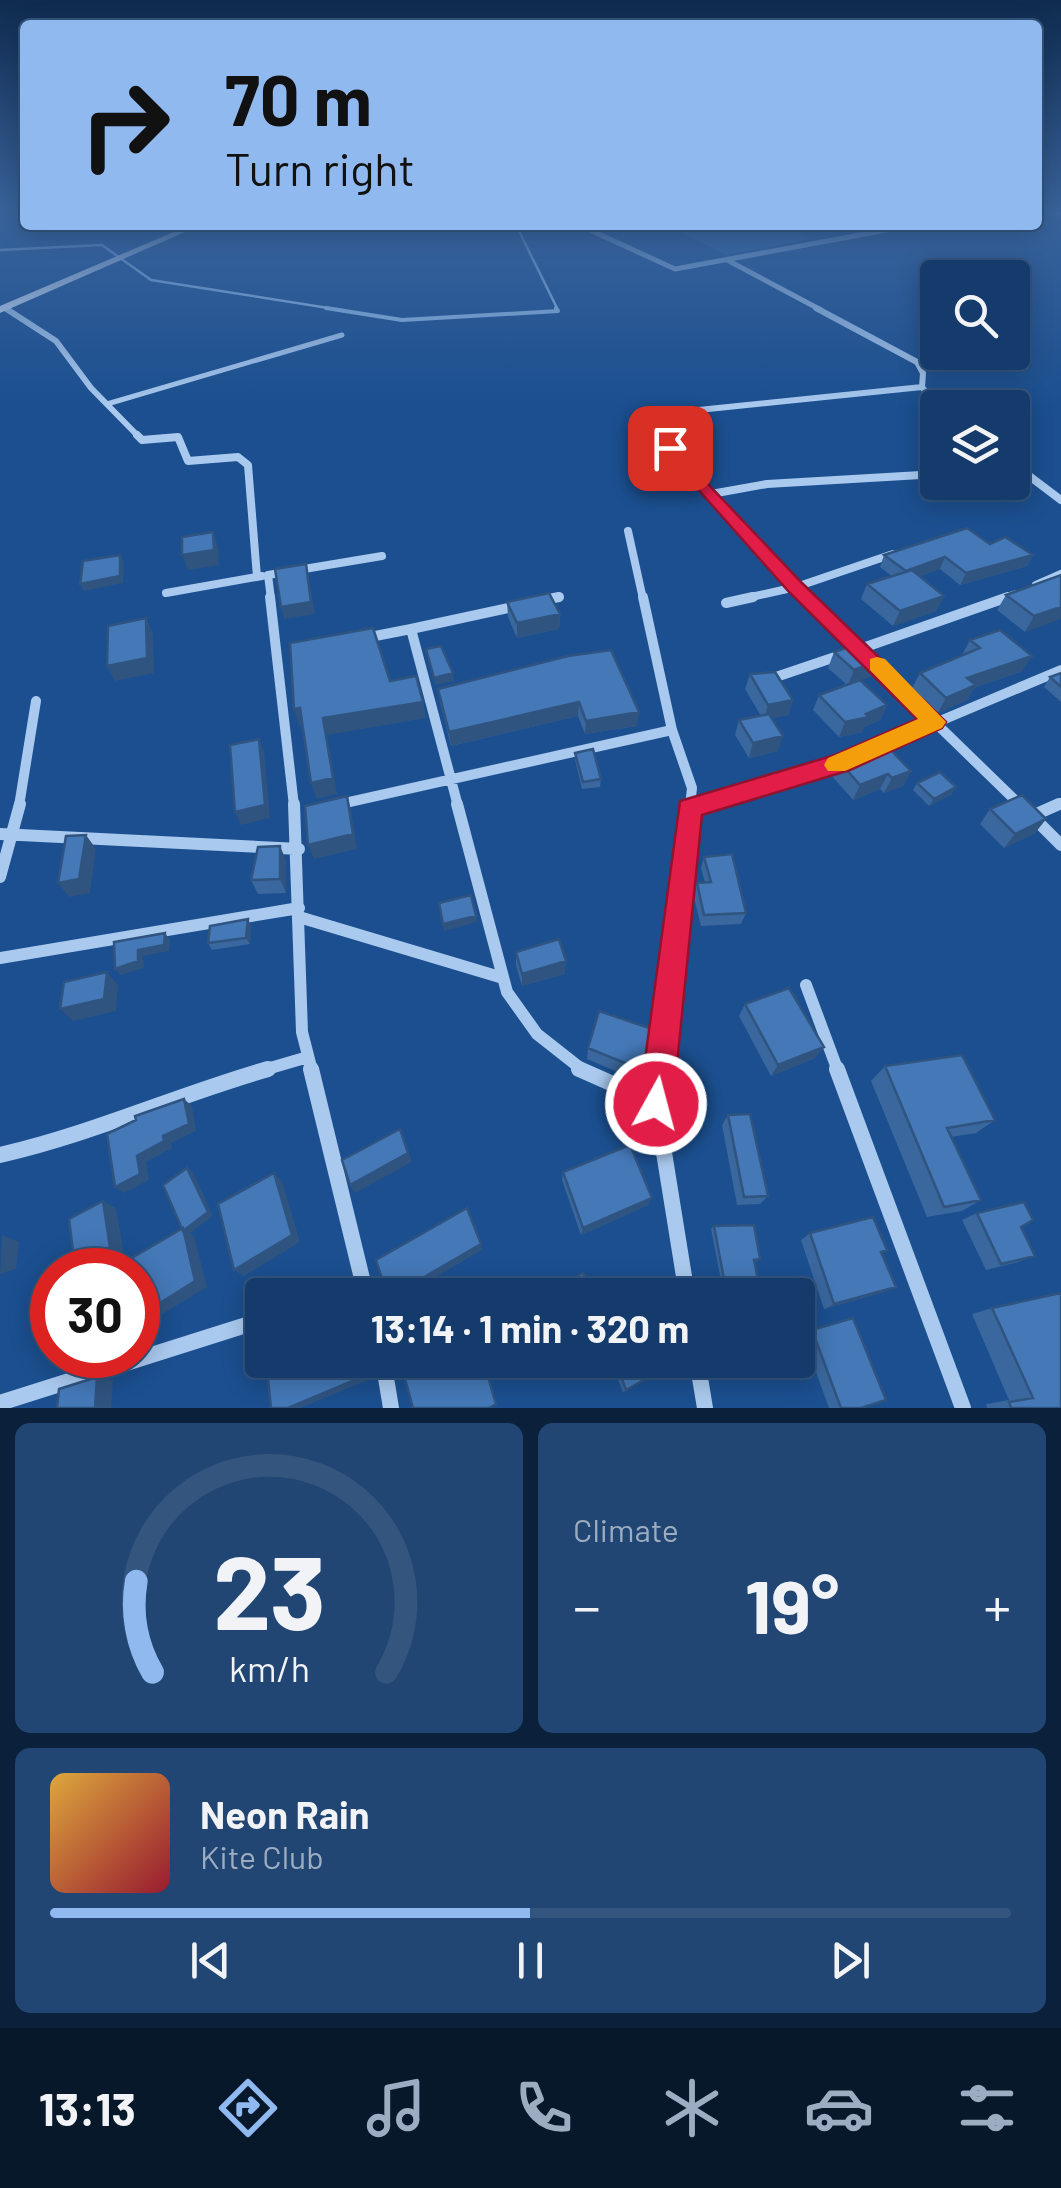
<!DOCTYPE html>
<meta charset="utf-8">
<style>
body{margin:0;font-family:Barlow,sans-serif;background:#214673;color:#f1f3f6;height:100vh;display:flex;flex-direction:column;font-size:38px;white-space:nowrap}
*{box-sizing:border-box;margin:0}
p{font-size:32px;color:#9dadc1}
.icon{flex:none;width:55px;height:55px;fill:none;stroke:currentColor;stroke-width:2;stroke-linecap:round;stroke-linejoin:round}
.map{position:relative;height:1408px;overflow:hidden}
.side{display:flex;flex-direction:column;gap:15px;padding:15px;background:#0b203b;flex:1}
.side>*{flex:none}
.banner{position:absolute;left:20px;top:20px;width:1022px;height:210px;border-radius:10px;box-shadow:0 5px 25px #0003,0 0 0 2px #33557e;background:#90b9f0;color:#111;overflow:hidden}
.tools{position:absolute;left:920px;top:260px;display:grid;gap:20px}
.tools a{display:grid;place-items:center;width:110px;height:110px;border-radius:10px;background:#143b6b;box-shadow:0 5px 25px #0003,0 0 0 2px #33557e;font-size:50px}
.speed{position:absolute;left:30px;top:1248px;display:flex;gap:20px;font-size:50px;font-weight:700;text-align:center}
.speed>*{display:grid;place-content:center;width:130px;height:130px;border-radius:50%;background:#143b6b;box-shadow:0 5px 25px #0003,0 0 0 2px #33557e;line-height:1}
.speed .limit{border:15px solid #d22;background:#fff;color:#111}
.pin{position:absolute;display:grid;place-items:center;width:85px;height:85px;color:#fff;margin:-42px;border-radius:20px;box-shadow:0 5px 15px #0006}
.me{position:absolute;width:110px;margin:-55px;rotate:7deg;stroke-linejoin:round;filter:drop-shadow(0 0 8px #0008)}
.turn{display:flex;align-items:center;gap:35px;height:210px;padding:0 40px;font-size:45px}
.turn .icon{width:130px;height:130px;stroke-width:2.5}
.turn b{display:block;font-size:70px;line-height:85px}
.big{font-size:75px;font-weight:700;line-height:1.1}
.side .widget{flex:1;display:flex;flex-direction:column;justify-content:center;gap:15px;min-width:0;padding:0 35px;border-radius:15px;background:#214673}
.side .dial{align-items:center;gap:0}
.dial svg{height:260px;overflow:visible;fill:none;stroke:#33557e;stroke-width:7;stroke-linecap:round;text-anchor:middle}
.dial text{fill:#f1f3f6;stroke:none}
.song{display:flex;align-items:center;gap:30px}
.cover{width:120px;height:120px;border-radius:15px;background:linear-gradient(135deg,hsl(40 70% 55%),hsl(350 70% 35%))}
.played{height:10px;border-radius:5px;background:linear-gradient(90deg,#90b9f0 50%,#33557e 50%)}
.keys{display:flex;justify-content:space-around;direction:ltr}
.heat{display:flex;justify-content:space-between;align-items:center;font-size:55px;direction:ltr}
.side .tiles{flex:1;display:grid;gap:15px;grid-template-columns:1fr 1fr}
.widget:last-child{grid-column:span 2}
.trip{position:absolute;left:245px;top:1278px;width:570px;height:100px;border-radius:10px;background:#143b6b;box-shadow:0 5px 25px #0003,0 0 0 2px #33557e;font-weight:700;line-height:100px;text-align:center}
.tab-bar{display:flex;height:160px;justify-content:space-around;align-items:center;background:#08182b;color:#9dadc1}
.tab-bar .icon{width:70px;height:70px}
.tab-bar .current{color:#90b9f0}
.tab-bar b{font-size:45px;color:#f1f3f6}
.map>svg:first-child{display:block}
.green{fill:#2e69ad}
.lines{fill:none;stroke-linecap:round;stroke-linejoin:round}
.stream-far1{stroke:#9cc4f0;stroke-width:2.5}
.stream{stroke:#9cc4f0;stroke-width:4}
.service{stroke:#a9c9ee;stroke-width:5}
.minor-far5{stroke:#a9c9ee;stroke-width:5}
.minor-far4{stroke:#a9c9ee;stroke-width:6}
.minor-far3{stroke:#a9c9ee;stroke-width:8}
.minor-far2{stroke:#a9c9ee;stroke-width:10}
.minor-far1{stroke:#a9c9ee;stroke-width:12}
.minor{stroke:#a9c9ee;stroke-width:16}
.secondary{fill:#d6e6fa;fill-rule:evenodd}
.rail-casing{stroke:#fff;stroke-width:4}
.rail{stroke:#1b4f8f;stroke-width:2.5;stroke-dasharray:9;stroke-linecap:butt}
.wall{fill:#3a679d}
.shaded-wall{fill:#305480}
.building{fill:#4478b7;stroke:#305480;stroke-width:2.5}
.route{fill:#e11d48;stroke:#92132f;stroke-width:2.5}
.slow{fill:#f59e0b}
</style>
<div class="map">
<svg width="1061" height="1408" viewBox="0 0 1061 1408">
<rect width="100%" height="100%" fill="#1b4f8f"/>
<!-- green -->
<path class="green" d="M666 225H832L798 231 811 239 726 255Z"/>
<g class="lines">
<!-- stream-far1 -->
<path class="stream-far1" d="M516 225 558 310
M0 250 102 245 151 280 341 310"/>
<!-- stream -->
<path class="stream" d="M326 308 402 320 558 311 556 308"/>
<!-- service -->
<path class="service" d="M107 404 342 335"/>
<!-- minor-far5 -->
<path class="minor-far5" d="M579 225 675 269 914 225
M729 261 821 310
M5 308 9 310"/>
<!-- minor-far4 -->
<path class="minor-far4" d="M5 308 56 341 91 388 139 437
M816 308 917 362 923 373 922 387 938 408
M660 437 650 426 660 414 922 387"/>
<!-- minor-far3 -->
<path class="minor-far3" d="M137 435 142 440 178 437 188 461 238 457 248 465 257 577
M658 435 809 599
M1012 463 1061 500
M711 494 767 484 938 474
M628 531 643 599
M1036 585 1061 574
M166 593 262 576
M271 599 268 575 382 556
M547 599 559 597
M742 599 796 587 893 554
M1001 599 1016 594"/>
<!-- minor-far2 -->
<path class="minor-far2" d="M270 597 294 806
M643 597 672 730 692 788 690 806
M806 597 1020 805
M539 601 559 597
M726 603 753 597
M411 629 517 606
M365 638 411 629 458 806
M857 650 1008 597
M767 680 841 655
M876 748 1061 670
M336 805 672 730
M19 806 36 701
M695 806 847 761
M1053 806 1061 803"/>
<!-- minor-far1 -->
<path class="minor-far1" d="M294 804 302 1032 312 1071
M457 804 507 992 537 1034 584 1071
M336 805 341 804
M690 808 703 804
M1032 816 1059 804
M1033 817 1061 845
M0 834 299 849
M0 877 20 804
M299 917 503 978
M0 958 299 908
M806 985 838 1071
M260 1071 308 1057
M660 1071 690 804"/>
<!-- minor -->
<path class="minor" d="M311 1069 366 1295
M579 1069 656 1103
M660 1069 656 1103 687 1295
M837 1069 963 1408
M0 1155C92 1134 177 1095 268 1069
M340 1295 364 1287
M383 1360 391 1408
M697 1360 705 1408
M0 1403 262 1320"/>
<!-- secondary -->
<path class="secondary" d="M190 225H201L0 313V306Z"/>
<defs>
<path id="rail" d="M1050 210 1061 213"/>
</defs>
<!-- rail casing -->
<use href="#rail" class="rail-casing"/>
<!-- rail -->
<use href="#rail" class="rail"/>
</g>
<!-- wall -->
<path class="wall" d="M990 544 1033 555 1027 566 960 585 940 569 920 576 944 596 936 611 893 626 861 599 867 584 892 576 880 567 884 555Z
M1061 575 1025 632 997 610 1006 595Z
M507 602 560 614 559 629 517 638 508 617Z
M970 640 1022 671 974 688 967 700 938 713 912 688 920 673 962 655Z
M834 652 878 661 871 676 860 680 887 705 880 720 864 727 862 732 839 737 813 710 819 695 847 685 828 668Z
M568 656 637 726 585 734 578 716 451 746 440 702 438 689Z
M1061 673V702L1044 687 1050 677Z
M750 674 793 700 788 715 772 718 778 751 749 758 735 735 739 720 761 716 745 689Z
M575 753 601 779 600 787 582 789 575 760Z
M838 760 911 771 903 786 884 793 880 789 853 800 831 775Z
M917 783 952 794 929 806 913 790Z
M990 809 1046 819 1035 833 1004 848 980 824Z
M704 857 746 913 741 924 701 926 693 894 697 883H705L701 868Z
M286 860V893L258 894 251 880Z
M248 919 251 926 250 944 212 950 208 943Z
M516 952 565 974 522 986 516 965Z
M745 1004 815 1058 771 1076 739 1016Z
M588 1048 642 1070 639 1081 587 1059Z
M885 1066 995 1120 976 1133 951 1137 981 1200 962 1211 927 1217 871 1081Z
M728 1115 768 1196 760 1204 737 1205 722 1125Z
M563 1172 648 1205 581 1235 562 1180Z
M977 1213 1035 1256 1018 1262 986 1270 962 1220Z
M714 1226 760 1259 754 1263 761 1295H724L711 1229Z
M810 1233 882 1253 884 1292 824 1309 801 1240Z
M992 1308 1061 1408H987L986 1404 1009 1400 972 1314Z
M812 1330 861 1408H829L802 1334Z
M610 1360H677V1361L623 1392Z"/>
<!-- shaded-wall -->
<path class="shaded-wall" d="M213 532 218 547 219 565 188 570 182 555Z
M120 555 124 562 123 583 84 591 80 584Z
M1033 555 1027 566 960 585 966 573Z
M945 557 940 569 901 583 906 571Z
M306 564 315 614 284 619 281 607Z
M944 596 936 611 893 626 900 611Z
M1061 607V619L1025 632 1034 616Z
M560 614 559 629 517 638V623Z
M146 618 153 633 154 673 115 681 107 666Z
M1032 656 1022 671 974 688 967 700 938 713 946 698 967 678Z
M878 661 871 676 848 686 854 670Z
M453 673 454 681 435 685 434 678Z
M793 700 788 715 764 720 768 705Z
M423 702 426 718 327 735 337 794 317 799 311 783 323 718Z
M579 702 578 716 451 746 449 732Z
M887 705 880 720 864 727 862 732 839 737 845 722Z
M300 708 306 724 299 725 294 709Z
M639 712 637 726 585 734 586 721Z
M783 736 778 751 749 758 753 743Z
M259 739 264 751 270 818 241 825 235 812Z
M911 771 903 786 884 793 892 778Z
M888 774 880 789 853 800 860 785Z
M956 787 952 794 929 806 934 799Z
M347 796 351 810 357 849 314 859 308 845Z
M1046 819 1035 833 1004 848 1015 834Z
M86 835 96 849 90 893 69 897 58 883Z
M280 846 286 860V893L280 879Z
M476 916 477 922 444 931 443 924Z
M248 919 251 926 250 944 246 938Z
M165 933 170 940 169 951 143 956 144 968 121 975 115 969 138 950Z
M566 961 565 974 522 986V974Z
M107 972 118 985 116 1011 73 1021 60 1009Z
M824 1047 815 1058 771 1076 778 1065Z
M184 1099 192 1106 196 1131 171 1143 172 1148 146 1162 149 1180 124 1193 115 1187 137 1156 163 1136Z
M400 1129 412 1162 355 1193 350 1185Z
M187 1168 193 1172 213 1216 190 1233 194 1236 207 1287 149 1322 138 1319V1317L183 1228Z
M274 1173 282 1181 300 1242 244 1276 234 1270Z
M652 1198 648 1205 581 1235 583 1228Z
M103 1201 116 1208 124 1254 95 1270H83L75 1267Z
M2 1235 19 1242 16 1269 0 1274Z
M481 1244 482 1250 429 1281 434 1295H432L426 1276Z
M896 1287 884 1292 824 1309 834 1304Z
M359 1360H364L368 1380 300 1408H288Z
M97 1377 113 1380 111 1408H95Z"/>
<!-- building -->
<path class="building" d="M967 528 990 544 1005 537 1033 555 966 573 945 557 906 571 884 555Z
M213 532 214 550 182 555V537Z
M120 555V576L80 584 83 561Z
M306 564 311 602 281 607 275 569Z
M912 570 944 596 900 611 867 584Z
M1061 575V607L1034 616 1006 595Z
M549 593 560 614 517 623 507 602Z
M146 618 147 658 107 666 108 626Z
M373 628 390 681 416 676 423 702 323 718 333 778 311 783 300 708 294 709 290 643Z
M1000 630 1032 656 967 678 976 685 946 698 920 673 980 648 970 640Z
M858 644 878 661 854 670 834 652Z
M441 646 453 673 434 678 426 649Z
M611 650 639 712 586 721 579 702 449 732 438 689 568 656Z
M775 672 793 700 768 705 750 674Z
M1061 673V687L1050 677Z
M860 680 887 705 866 714 869 717 845 722 819 695Z
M769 714 783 736 753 743 739 720Z
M259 739 265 805 235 812 230 745Z
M884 743 911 771 892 778 888 774 860 785 838 760Z
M593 749 601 779 583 782 575 753Z
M940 772 956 787 934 799 917 783Z
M1022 795 1046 819 1015 834 990 809Z
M347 796 353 834 308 845 305 806Z
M86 835 79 879 58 883 66 836Z
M280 846V879L251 880 258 847Z
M732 854 746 913 704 915 697 883 711 882 704 857Z
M471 895 476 916 443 924 439 903Z
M248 919 246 938 208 943 210 926Z
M165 933 164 945 138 950V961L115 969 114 942Z
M559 939 566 961 522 974 516 952Z
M107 972 104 999 60 1009 64 982Z
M789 988 824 1047 778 1065 745 1004Z
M599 1011 652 1029 642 1070 588 1048Z
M962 1055 995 1120 947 1128 981 1200 944 1207 885 1066Z
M184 1099 189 1124 163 1136 164 1141 137 1156 140 1174 115 1187 107 1134 136 1120 135 1116Z
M750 1114 768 1196 744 1197 728 1115Z
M400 1129 408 1153 350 1185 342 1160Z
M630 1145 652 1198 583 1228 563 1172Z
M187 1168 208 1212 183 1231 163 1185Z
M274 1173 292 1235 234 1270 218 1204Z
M103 1201 110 1247 75 1267 69 1219Z
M1024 1202 1033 1220 1021 1227 1035 1256 1001 1264 977 1213Z
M467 1208 481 1244 426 1276 432 1295H387L376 1260Z
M873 1217 887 1250 881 1252 896 1287 834 1304 810 1233Z
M754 1225 760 1259 754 1260 761 1295H727L714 1226Z
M183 1228 195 1281 138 1317V1270H126L125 1262Z
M583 1273 592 1295H546Z
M1061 1293V1408H1011L1009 1402 1033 1398 992 1308Z
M853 1318 886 1400 861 1408H841L812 1330Z
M266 1360H359L362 1377 288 1408H271Z
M393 1360H483L496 1404 489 1408H413L401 1364 395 1368Z
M615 1360H677V1361L626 1390Z
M97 1377 95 1408H57L59 1389Z"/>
<!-- sky -->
<linearGradient id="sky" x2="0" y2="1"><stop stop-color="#0f2b4f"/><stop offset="0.52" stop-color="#39639b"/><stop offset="1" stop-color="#39639b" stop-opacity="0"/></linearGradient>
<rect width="1061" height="407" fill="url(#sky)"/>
<!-- route -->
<path class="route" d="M670 444 802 583 946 722 942 728 850 770 702 815 673 1104 668 1115 656 1120 644 1115 639 1104 680 801 835 755 917 719 789 592 665 452 662 448Z"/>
<!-- slow -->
<path class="slow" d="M877 657 885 659 946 722 942 728 845 771H828L824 765 828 758 918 719 870 670V659Z"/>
</svg>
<div class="tools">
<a><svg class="icon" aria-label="search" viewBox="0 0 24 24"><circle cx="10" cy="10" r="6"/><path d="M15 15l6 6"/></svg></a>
<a><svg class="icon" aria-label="layers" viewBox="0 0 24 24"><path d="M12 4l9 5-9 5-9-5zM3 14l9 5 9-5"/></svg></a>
</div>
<div class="speed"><div class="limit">30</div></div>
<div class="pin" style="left:670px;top:448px;background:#d93025"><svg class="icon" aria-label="arrive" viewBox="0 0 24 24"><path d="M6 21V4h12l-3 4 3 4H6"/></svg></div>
<svg class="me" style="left:656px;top:1104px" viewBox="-20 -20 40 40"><circle r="17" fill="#e11d48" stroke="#fff" stroke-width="3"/><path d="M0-11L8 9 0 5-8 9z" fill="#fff"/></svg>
<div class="trip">13:14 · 1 min · 320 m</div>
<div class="banner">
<div class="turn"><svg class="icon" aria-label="right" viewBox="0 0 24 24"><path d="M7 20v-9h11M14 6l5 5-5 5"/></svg><div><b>70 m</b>Turn right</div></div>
</div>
</div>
<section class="side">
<div class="tiles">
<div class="widget dial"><svg viewBox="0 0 100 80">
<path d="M14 69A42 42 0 1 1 86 69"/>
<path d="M14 69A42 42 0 0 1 9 41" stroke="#90b9f0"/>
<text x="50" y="56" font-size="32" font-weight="700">23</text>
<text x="50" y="72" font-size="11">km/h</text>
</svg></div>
<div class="widget"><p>Climate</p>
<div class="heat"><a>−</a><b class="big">19°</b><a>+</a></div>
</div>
<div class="widget">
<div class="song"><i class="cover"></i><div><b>Neon Rain</b><p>Kite Club</p></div></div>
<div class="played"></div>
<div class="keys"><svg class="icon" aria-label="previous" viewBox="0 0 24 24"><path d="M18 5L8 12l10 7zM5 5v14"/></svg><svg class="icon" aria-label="pause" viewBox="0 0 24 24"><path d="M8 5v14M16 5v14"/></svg><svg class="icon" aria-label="next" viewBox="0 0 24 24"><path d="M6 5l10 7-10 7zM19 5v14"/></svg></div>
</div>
</div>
</section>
<nav class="tab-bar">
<b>13:13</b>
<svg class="icon current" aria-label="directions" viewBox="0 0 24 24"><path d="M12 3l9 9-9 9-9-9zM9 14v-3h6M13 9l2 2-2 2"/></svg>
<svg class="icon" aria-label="music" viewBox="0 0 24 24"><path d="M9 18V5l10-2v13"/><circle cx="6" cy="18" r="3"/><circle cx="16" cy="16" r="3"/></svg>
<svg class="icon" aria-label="phone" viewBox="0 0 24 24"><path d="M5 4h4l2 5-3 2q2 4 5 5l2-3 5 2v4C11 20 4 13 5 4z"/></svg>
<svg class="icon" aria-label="climate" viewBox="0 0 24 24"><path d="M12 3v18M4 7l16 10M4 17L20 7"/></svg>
<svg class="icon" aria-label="car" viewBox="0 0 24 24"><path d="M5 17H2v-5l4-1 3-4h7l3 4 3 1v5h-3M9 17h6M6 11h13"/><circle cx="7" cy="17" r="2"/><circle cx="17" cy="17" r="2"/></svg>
<svg class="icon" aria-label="filters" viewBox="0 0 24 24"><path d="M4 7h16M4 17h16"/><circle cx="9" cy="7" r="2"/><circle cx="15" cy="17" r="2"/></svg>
</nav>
